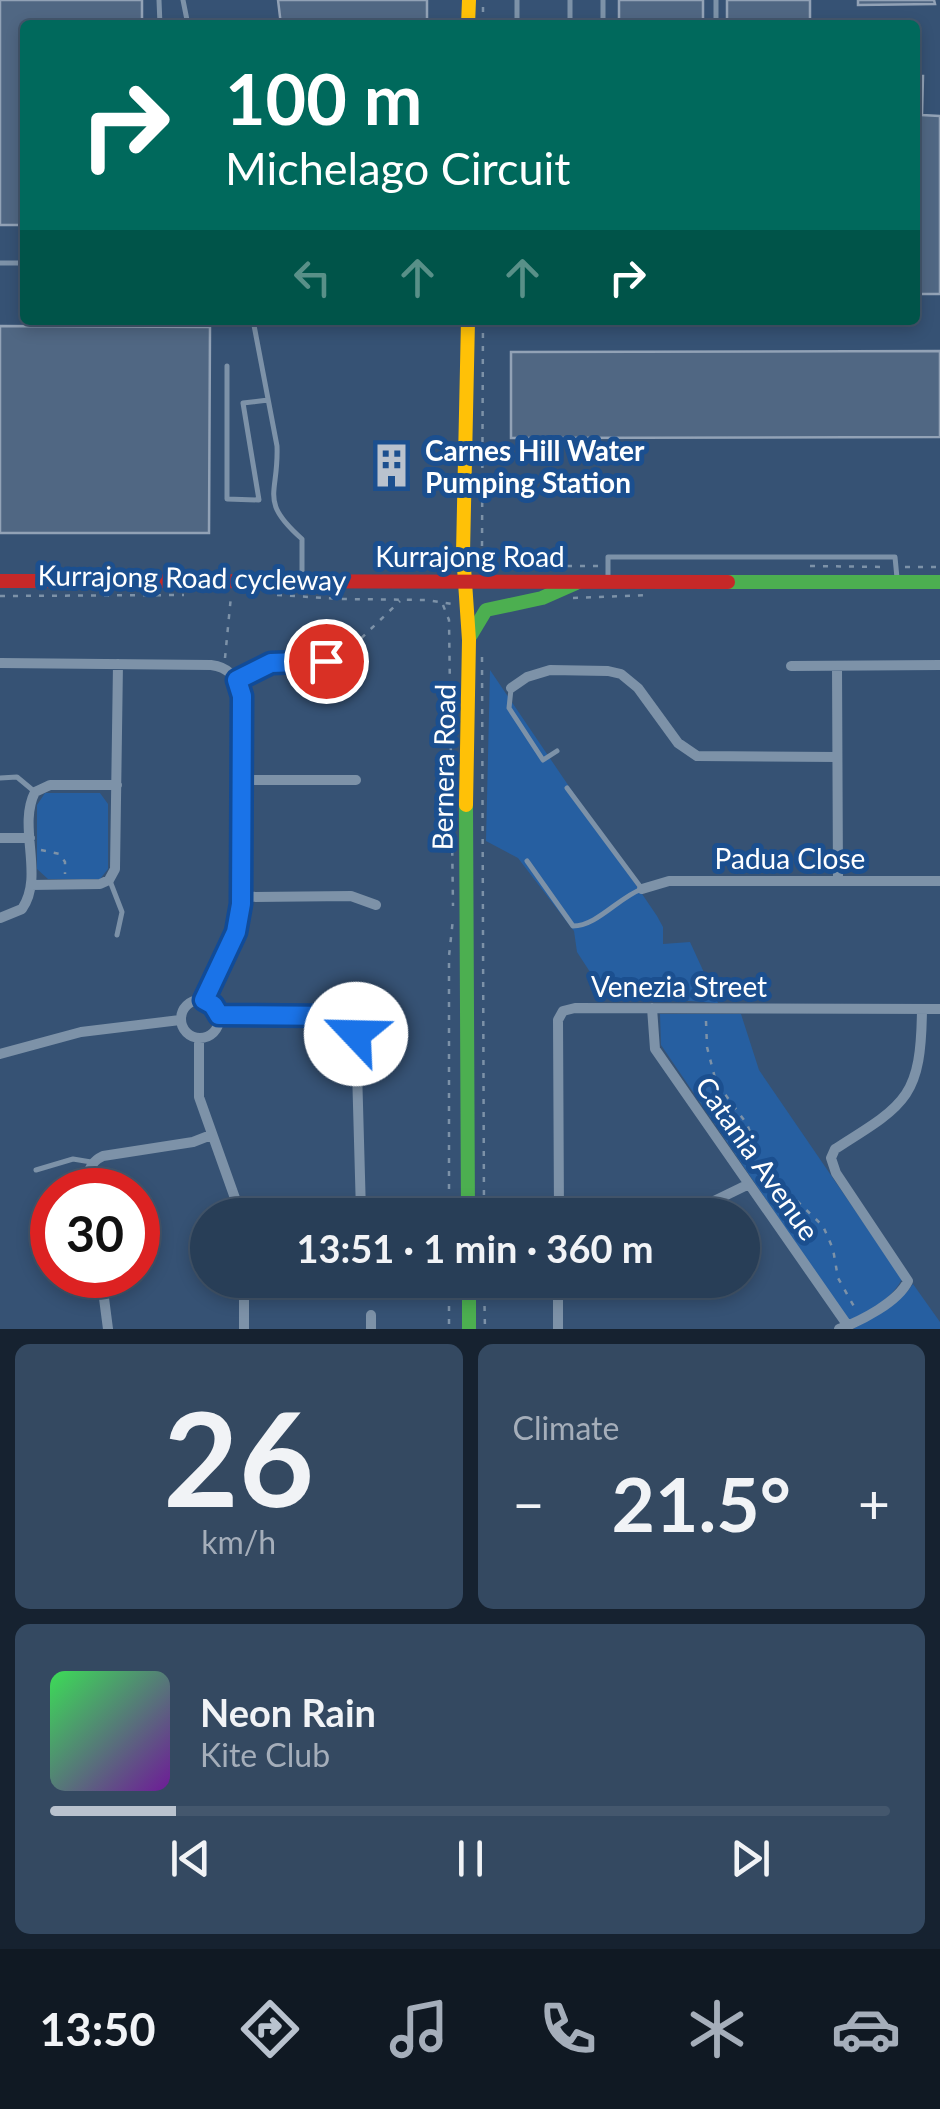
<!DOCTYPE html>
<meta charset="utf-8">
<style>
body{margin:0;font-family:Lato,sans-serif;background:#344961;color:#f1f3f6;height:100vh;display:flex;flex-direction:column;font-size:38px;white-space:nowrap}
*{box-sizing:border-box;margin:0}
p{font-size:32px;color:#a5aeba}
.icon{flex:none;width:55px;height:55px;fill:none;stroke:currentColor;stroke-width:2;stroke-linecap:round;stroke-linejoin:round}
.map{position:relative;height:1329px;overflow:hidden}
.side{display:flex;flex-direction:column;gap:15px;padding:15px;background:#162230;flex:1}
.side>*{flex:none}
.guide{position:absolute;left:20px;top:20px;width:900px;height:305px;border-radius:10px;box-shadow:0 5px 15px #0003,0 0 0 2px #44576d;background:#00695c;color:#fff;overflow:hidden}
.speed{position:absolute;left:30px;top:1168px;display:flex;gap:20px;font-size:50px;font-weight:700;text-align:center}
.speed>*{display:grid;place-content:center;width:130px;height:130px;border-radius:50%;background:#283e57;box-shadow:0 5px 15px #0003,0 0 0 2px #44576d;line-height:1}
.speed .limit{border:15px solid #d22;background:#fff;color:#111}
.pin{position:absolute;display:grid;place-items:center;width:85px;height:85px;color:#fff;margin:-42px;border:5px solid #fff;border-radius:50%;box-shadow:0 2px 10px #0007}
.me{position:absolute;width:110px;margin:-55px;rotate:294deg;stroke-linejoin:round;filter:drop-shadow(0 0 8px #0008)}
.turn{display:flex;align-items:center;gap:35px;height:210px;padding:0 40px;font-size:45px}
.turn .icon{width:130px;height:130px;stroke-width:2.5}
.turn b{display:block;font-size:70px;line-height:85px}
.lanes{display:flex;align-items:center;height:95px;padding:0 40px;background:#0003;justify-content:center;gap:50px;direction:ltr}
.lanes .off{opacity:.35}
.big{font-size:75px;font-weight:700;line-height:1.1}
.side .card{flex:1;display:flex;flex-direction:column;justify-content:center;gap:15px;min-width:0;padding:0 35px;border-radius:15px;background:#344961}
.side .dial{align-items:center;gap:0}
.dial b{font-size:130px;line-height:1}
.song{display:flex;align-items:center;gap:30px}
.cover{width:120px;height:120px;border-radius:15px;background:linear-gradient(135deg,hsl(130 70% 55%),hsl(280 70% 35%))}
.played{height:10px;border-radius:5px;background:linear-gradient(90deg,#b9c2ce 15%,#44576d 15%)}
.keys{display:flex;justify-content:space-around;direction:ltr}
.heat{display:flex;justify-content:space-between;align-items:center;font-size:55px;direction:ltr}
.side .tiles{flex:1;display:grid;gap:15px;grid-template-columns:1fr 1fr}
.card:last-child{grid-column:span 2}
.trip{position:absolute;left:190px;top:1198px;width:570px;height:100px;border-radius:50px;background:#283e57;box-shadow:0 5px 15px #0003,0 0 0 2px #44576d;font-weight:700;line-height:100px;text-align:center}
.dock{display:flex;height:160px;justify-content:space-around;align-items:center;background:#101923;color:#a5aeba}
.dock .icon{width:70px;height:70px}
.dock .current{color:#b9c2ce}
.dock b{font-size:45px;color:#f1f3f6}
.map>svg:first-child{display:block}
.green{fill:#265fa1}
.building{fill:#506783;stroke:#92a2b6;stroke-width:2.5}
.lines{fill:none;stroke-linecap:round;stroke-linejoin:round}
.path{stroke:#7d92a8;stroke-width:2.5;stroke-dasharray:5 8;stroke-linecap:butt}
.lane{stroke:#7d92a8;stroke-width:5}
.street{stroke:#7d92a8;stroke-width:10}
.fast{stroke:#4caf50;stroke-width:14}
.slow{stroke:#ffc107;stroke-width:14}
.jam{stroke:#c62828;stroke-width:14}
.route-casing{stroke:#114b97;stroke-width:25}
.route{stroke:#1a73e8;stroke-width:18}
.labels{text-anchor:middle;dominant-baseline:central;stroke-width:10;stroke-linejoin:round;paint-order:stroke}
.poi-label{font-size:28px;font-weight:bold;fill:#fff;stroke:#1b4f8f;text-anchor:start}
.street-label{font-size:28px;fill:#fff;stroke:#1b4f8f}
</style>
<div class="map">
<svg width="940" height="1329" viewBox="0 0 940 1329">
<rect width="100%" height="100%" fill="#365274"/>
<!-- green -->
<path class="green" d="M490 670 657 916 663 927V944L690 942 718 1003 605 995 577 952 574 931 518 858 486 841Z
M45 793H100L108 804V869L100 879H48L37 869V805Z
M660 1014H741L759 1070 902 1279C893 1297 868 1314 848 1320L661 1045Z
M913 1284 940 1322V1329H853L907 1292Z"/>
<!-- building -->
<path class="building" d="M0 0H142V25H25V225H0Z
M278 0H427V25H281Z
M619 0H703V25H619Z
M727 0H810V25H727Z
M858 0H934L935 4 858 5Z
M915 76H923L922 115 940 116V294H915Z
M0 326 210 327 209 533H0Z
M940 351V437L511 438V352Z
M377 457H408V475H377Z"/>
<g class="lines">
<!-- path -->
<path class="path" d="M483 25V0
M483 320 482 549 489 567
M489 566H602
M810 566 887 567
M905 567H940
M277 595 342 599 426 600 453 604
M0 596 184 595
M573 598 650 595
M443 605 449 620 453 906
M352 647 400 601
M482 657 484 1215
M225 658 231 596
M41 850 60 854 65 862V874
M706 1021 707 1047 716 1082 747 1124 762 1163 772 1177 823 1226 833 1249 838 1278 856 1310
M449 1215V956L453 919
M449 1280V1329
M484 1280 485 1329"/>
<!-- lane -->
<path class="lane" d="M159 0 160 25
M183 0 188 25
M570 0V25
M603 0V25
M517 25V0
M716 25V0
M0 263H25
M253 320 277 446C279 495 258 500 302 539V578
M512 320H753
M227 366V499L259 500 243 403 268 400
M608 578V557H895L897 578
M511 689 509 708 543 760 557 751
M0 778 17 777 35 792
M527 861 573 926C597 926 619 897 642 889L567 788
M110 881 122 912 117 935
M36 1170 73 1159 91 1162"/>
<!-- street -->
<path class="street" d="M0 663 211 665C229 667 238 678 241 696L240 914 233 940 204 1000
M791 666 940 665
M837 666 838 880
M237 680 271 663 318 662 341 654
M511 688 527 677 550 670 608 671 621 674 638 688 678 743 697 756 837 757
M241 780H356
M0 838H30
M31 885 100 884 109 880 115 869 118 664
M642 889 669 881H940
M242 897 351 896 376 905
M0 918 22 909C45 876 17 827 35 792L50 785H117
M181 1019a19 19 0 1 1 38 0a19 19 0 1 1-38 0Z
M652 1008 655 1049 848 1326
M219 1015 342 1016 352 1024 356 1034 361 1212 263 1211 245 1215
M199 1039V1097L241 1215
M0 1054 81 1032 180 1020
M89 1190C86 1175 88 1163 103 1156L193 1142 211 1135
M559 1203H710L749 1184
M559 1215 558 1020 563 1011 575 1008 940 1009
M101 1275 108 1329
M244 1329V1280
M371 1329V1315
M558 1329V1280
M839 1329C861 1321 898 1302 908 1281L836 1173 831 1158 835 1149C907 1104 921 1097 922 1009"/>
<!-- fast -->
<path class="fast" d="M728 582H940
M471 635 486 610 542 598 576 583
M466 805 468 1215
M469 1280V1329"/>
<!-- slow -->
<path class="slow" d="M468 25 469 0
M466 805 469 640 463 553 468 320"/>
<!-- jam -->
<path class="jam" d="M0 581 728 582"/>
</g>
<g class="lines">
<defs>
<path id="route" d="M326 661 271 663 237 680 242 696 241 904 236 932 204 1000 213 1005 219 1015 342 1016 352 1024 356 1034"/>
</defs>
<!-- route casing -->
<use href="#route" class="route-casing"/>
<!-- route -->
<use href="#route" class="route"/>
</g>
<!-- icons -->
<defs>
<symbol id="building-bare" viewBox="-9 -9 18 18"><path d="M-4-6H4V6H1V3H-1V6H-4ZM-2.5-4.3h1.7v1.8h-1.7ZM.8-4.3h1.7v1.8H.8ZM-2.5-1h1.7V.8h-1.7ZM.8-1h1.7V.8H.8Z" fill="#b9c2ce" stroke="#1b4f8f" stroke-width="2.5" paint-order="stroke"/></symbol>
</defs>
<g fill-rule="evenodd">
<use href="#building-bare" x="360" y="434" width="63" height="63"/>
</g>
<g class="labels">
<!-- poi labels -->
<g class="poi-label">
<text x="425" y="450">Carnes Hill Water<tspan x="425" dy="32">Pumping Station</tspan></text>
</g>
<!-- street labels -->
<g class="street-label">
<text x="470" y="556">Kurrajong Road</text>
<text transform="translate(192 577) rotate(1)">Kurrajong Road cycleway</text>
<text transform="translate(443 767) rotate(-89)">Bernera Road</text>
<text x="790" y="858">Padua Close</text>
<text x="679" y="986">Venezia Street</text>
<text transform="translate(758 1158) rotate(55)">Catania Avenue</text>
</g>
</g>
</svg>
<div class="speed"><div class="limit">30</div></div>
<div class="pin" style="left:326px;top:661px;background:#d93025"><svg class="icon" aria-label="arrive" viewBox="0 0 24 24"><path d="M6 21V4h12l-3 4 3 4H6"/></svg></div>
<svg class="me" style="left:356px;top:1034px" viewBox="-20 -20 40 40"><circle r="19" fill="#fff"/><path d="M0-13L10 11 0 6-10 11z" fill="#1a73e8"/></svg>
<div class="trip">13:51 · 1 min · 360 m</div>
<div class="guide">
<div class="turn"><svg class="icon" aria-label="right" viewBox="0 0 24 24"><path d="M7 20v-9h11M14 6l5 5-5 5"/></svg><div><b>100 m</b>Michelago Circuit</div></div>
<div class="lanes"><svg class="icon off" aria-label="left" viewBox="0 0 24 24"><path d="M17 20v-9H6M10 6l-5 5 5 5"/></svg><svg class="icon off" aria-label="ahead" viewBox="0 0 24 24"><path d="M12 20V5M6 11l6-6 6 6"/></svg><svg class="icon off" aria-label="ahead" viewBox="0 0 24 24"><path d="M12 20V5M6 11l6-6 6 6"/></svg><svg class="icon" aria-label="right" viewBox="0 0 24 24"><path d="M7 20v-9h11M14 6l5 5-5 5"/></svg></div>
</div>
</div>
<section class="side">
<div class="tiles">
<div class="card dial"><b>26</b><p>km/h</p></div>
<div class="card"><p>Climate</p>
<div class="heat"><a>−</a><b class="big">21.5°</b><a>+</a></div>
</div>
<div class="card">
<div class="song"><i class="cover"></i><div><b>Neon Rain</b><p>Kite Club</p></div></div>
<div class="played"></div>
<div class="keys"><svg class="icon" aria-label="previous" viewBox="0 0 24 24"><path d="M18 5L8 12l10 7zM5 5v14"/></svg><svg class="icon" aria-label="pause" viewBox="0 0 24 24"><path d="M8 5v14M16 5v14"/></svg><svg class="icon" aria-label="next" viewBox="0 0 24 24"><path d="M6 5l10 7-10 7zM19 5v14"/></svg></div>
</div>
</div>
</section>
<nav class="dock">
<b>13:50</b>
<svg class="icon current" aria-label="directions" viewBox="0 0 24 24"><path d="M12 3l9 9-9 9-9-9zM9 14v-3h6M13 9l2 2-2 2"/></svg>
<svg class="icon" aria-label="music" viewBox="0 0 24 24"><path d="M9 18V5l10-2v13"/><circle cx="6" cy="18" r="3"/><circle cx="16" cy="16" r="3"/></svg>
<svg class="icon" aria-label="phone" viewBox="0 0 24 24"><path d="M5 4h4l2 5-3 2q2 4 5 5l2-3 5 2v4C11 20 4 13 5 4z"/></svg>
<svg class="icon" aria-label="climate" viewBox="0 0 24 24"><path d="M12 3v18M4 7l16 10M4 17L20 7"/></svg>
<svg class="icon" aria-label="car" viewBox="0 0 24 24"><path d="M5 17H2v-5l4-1 3-4h7l3 4 3 1v5h-3M9 17h6M6 11h13"/><circle cx="7" cy="17" r="2"/><circle cx="17" cy="17" r="2"/></svg>
</nav>
